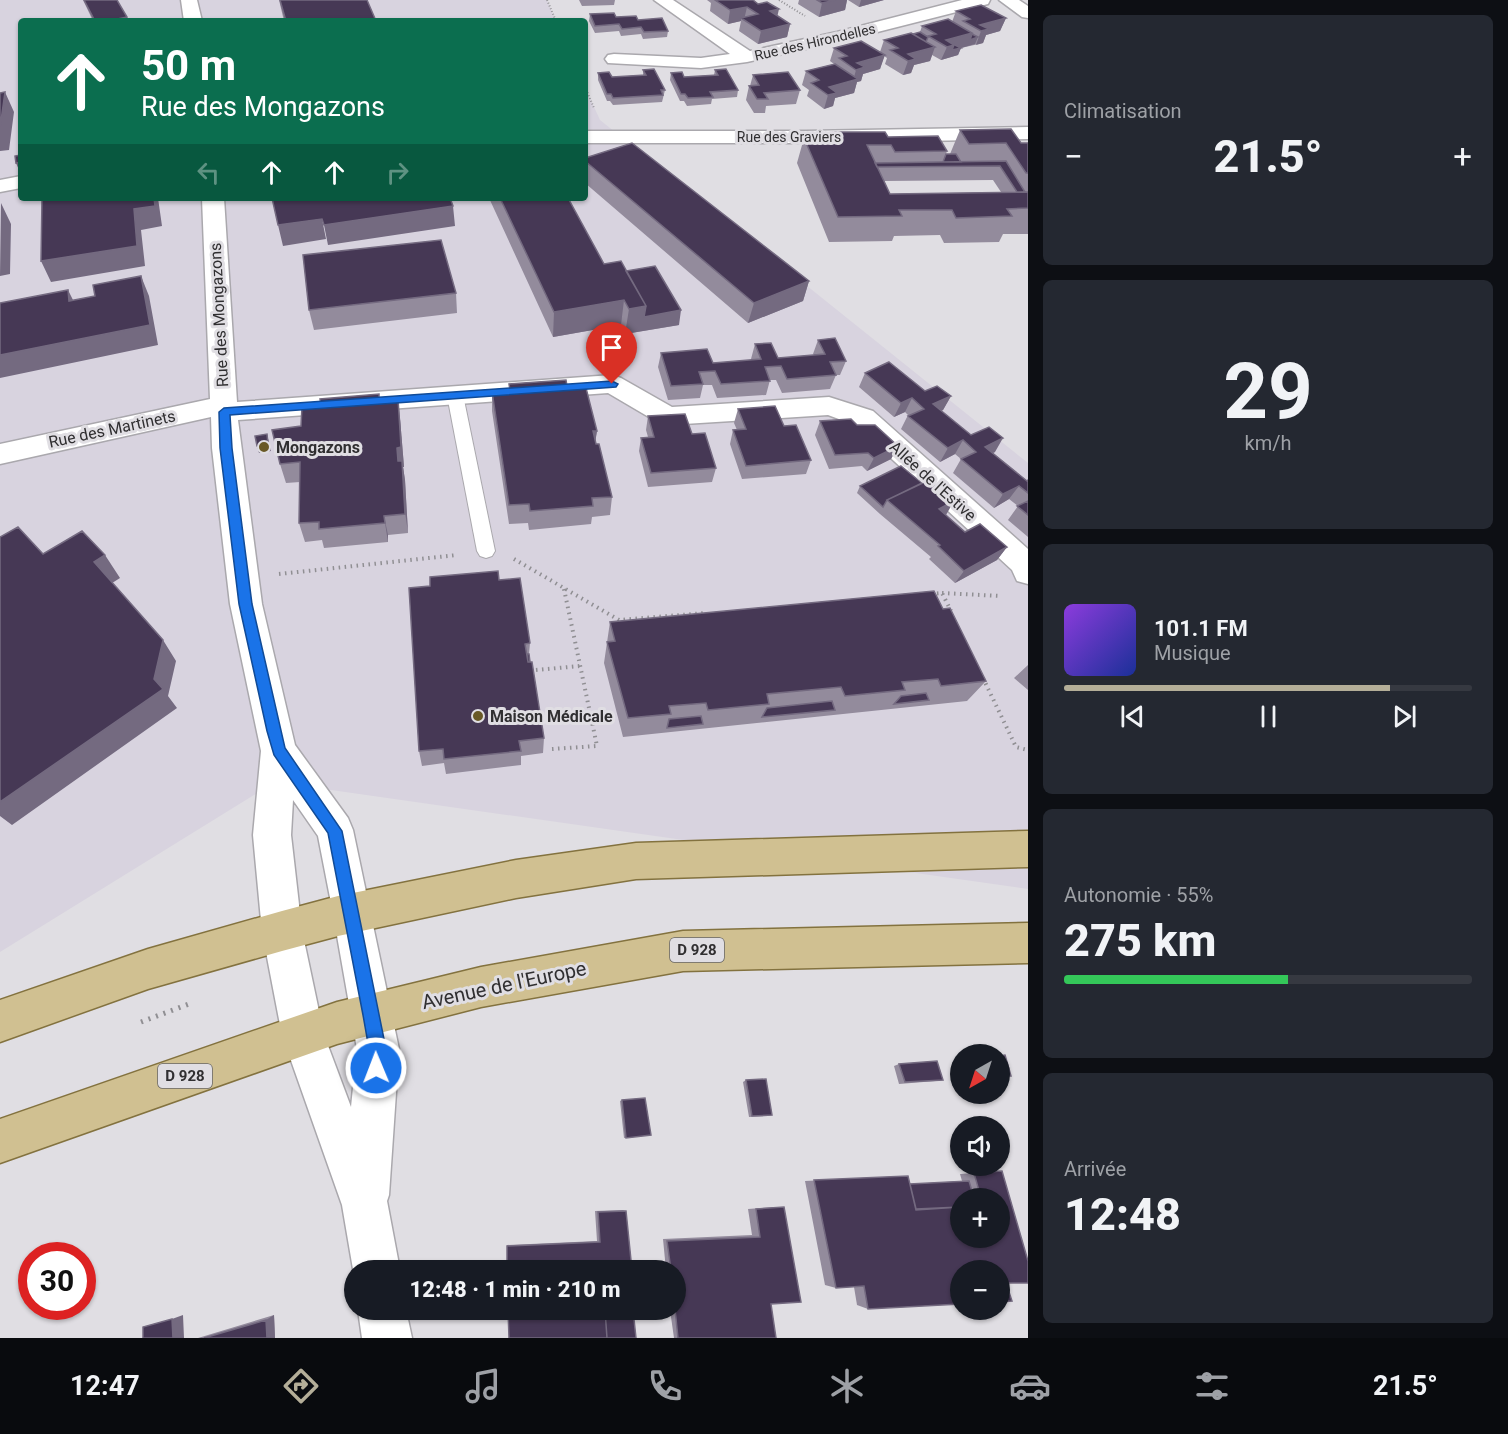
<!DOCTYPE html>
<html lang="fr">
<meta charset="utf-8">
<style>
body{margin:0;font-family:Roboto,sans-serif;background:#242831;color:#f1f3f6;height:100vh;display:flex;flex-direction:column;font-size:22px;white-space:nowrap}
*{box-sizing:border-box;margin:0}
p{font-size:20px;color:#9ea1a6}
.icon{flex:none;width:33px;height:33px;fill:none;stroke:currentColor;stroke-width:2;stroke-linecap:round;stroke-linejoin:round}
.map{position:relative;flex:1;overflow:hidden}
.details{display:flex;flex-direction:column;gap:15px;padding:15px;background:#0d0f14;width:480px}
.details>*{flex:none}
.banner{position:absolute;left:18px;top:18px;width:570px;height:183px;border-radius:6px;box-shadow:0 2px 4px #0004;background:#0b6e4f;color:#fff;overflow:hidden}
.needle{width:39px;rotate:219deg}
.controls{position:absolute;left:950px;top:1044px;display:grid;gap:12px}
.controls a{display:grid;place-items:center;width:60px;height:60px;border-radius:50%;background:#171b24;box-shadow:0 2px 4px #0004;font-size:30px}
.speed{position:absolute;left:18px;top:1242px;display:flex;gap:12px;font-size:30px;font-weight:700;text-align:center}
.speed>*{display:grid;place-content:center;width:78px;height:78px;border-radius:50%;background:#171b24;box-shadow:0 2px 4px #0004;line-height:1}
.speed .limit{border:9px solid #d22;background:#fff;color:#111}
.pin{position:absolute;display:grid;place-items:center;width:51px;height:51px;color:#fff;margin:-62px -26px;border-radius:50% 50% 50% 0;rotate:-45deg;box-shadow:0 0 6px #0007}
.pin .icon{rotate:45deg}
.me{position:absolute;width:66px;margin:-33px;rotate:359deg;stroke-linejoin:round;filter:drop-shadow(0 0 4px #0008)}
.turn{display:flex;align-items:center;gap:21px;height:126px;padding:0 24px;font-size:27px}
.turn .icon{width:78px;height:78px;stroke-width:2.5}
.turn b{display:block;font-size:42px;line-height:51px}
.lanes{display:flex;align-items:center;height:57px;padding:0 24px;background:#0003;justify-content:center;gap:30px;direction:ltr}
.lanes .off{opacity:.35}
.big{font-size:45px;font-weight:800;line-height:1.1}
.details .widget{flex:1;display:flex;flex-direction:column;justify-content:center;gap:9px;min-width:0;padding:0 21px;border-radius:9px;background:#242831}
.details .dial{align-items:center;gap:0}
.dial b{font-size:78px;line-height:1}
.song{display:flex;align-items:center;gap:18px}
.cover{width:72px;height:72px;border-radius:9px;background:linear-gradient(135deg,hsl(270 70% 55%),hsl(230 70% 35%))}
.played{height:6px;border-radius:3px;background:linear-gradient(90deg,#b4ae98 80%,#363941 80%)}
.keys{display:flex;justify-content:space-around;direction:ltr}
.heat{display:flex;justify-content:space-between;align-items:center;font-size:33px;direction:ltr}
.charge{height:9px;border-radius:4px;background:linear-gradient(90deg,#34c759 55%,#363941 0)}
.trip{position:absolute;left:344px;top:1260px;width:342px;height:60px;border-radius:30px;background:#171b24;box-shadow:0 2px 4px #0004;font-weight:800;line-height:60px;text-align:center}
.tabs{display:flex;height:96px;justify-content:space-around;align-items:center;background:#090b0e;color:#9ea1a6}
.tabs .icon{width:42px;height:42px}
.tabs .current{color:#b4ae98}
.tabs b{font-size:27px;color:#f1f3f6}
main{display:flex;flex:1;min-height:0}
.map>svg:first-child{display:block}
.built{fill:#d8d3df}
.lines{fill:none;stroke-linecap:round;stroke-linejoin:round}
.lane-casing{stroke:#aaa8ad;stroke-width:2}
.street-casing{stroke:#aaa8ad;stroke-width:3}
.primary-casing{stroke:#83723f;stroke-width:3}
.path-far2{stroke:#908f93;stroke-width:2;stroke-dasharray:1 2;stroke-linecap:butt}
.path-far1{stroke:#908f93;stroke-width:4;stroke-dasharray:1.5 4.5;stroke-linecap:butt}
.path{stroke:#908f93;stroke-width:5;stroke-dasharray:2 6;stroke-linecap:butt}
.lane{fill:#fff;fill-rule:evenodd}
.street{fill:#fff;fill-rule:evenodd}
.primary{fill:#d0c091;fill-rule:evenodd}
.wall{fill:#938b9c;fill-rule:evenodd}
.shaded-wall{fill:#746a80}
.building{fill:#463855;stroke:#746a80;stroke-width:1.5}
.route{fill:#1a73e8;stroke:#114b97;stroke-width:1.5}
.poi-dot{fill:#695926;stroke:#e0dee3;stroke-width:2}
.labels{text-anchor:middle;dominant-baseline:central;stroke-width:6;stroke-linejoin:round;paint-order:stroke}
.far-street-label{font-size:14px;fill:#302f31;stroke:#e0dee3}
.shield{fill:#e0dee3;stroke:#656466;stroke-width:1.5}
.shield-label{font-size:15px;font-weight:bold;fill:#302f31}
.street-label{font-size:16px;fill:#302f31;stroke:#e0dee3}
.poi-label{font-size:16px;font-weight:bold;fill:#302f31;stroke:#e0dee3;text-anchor:start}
.near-street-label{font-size:20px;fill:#302f31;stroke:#e0dee3}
</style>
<main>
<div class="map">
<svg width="1028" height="1338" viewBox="0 0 1028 1338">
<rect width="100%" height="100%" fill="#e0dee3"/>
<!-- built -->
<path class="built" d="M0 0H547L556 21H21V198H585V87L600 120 1028 463V889L275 782 0 952Z"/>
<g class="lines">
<defs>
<path id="lane" d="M455 390 463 395 495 551 492 556 486 558 480 556 477 551 447 395Z"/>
<path id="street" d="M181 0H197L202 21H184Z
M654 0H673L750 51 837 32 962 0H990L988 4 838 42 747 62 701 68 608 63 605 59 608 55 614 54 701 58 730 54Z
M999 0H1019L1028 6V18L1022 17Z
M1028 127V139L806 143H585V131H806Z
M21 176V188L0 192V180Z
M202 198H224L237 402 612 375 621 378 672 407 829 397 873 411 1028 549V584L1017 581 1012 570 855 425 828 415 668 425 659 423 608 393 238 420 262 604 295 745 348 818 353 830 399 1049 389 1195 387 1201 400 1270H354V1275L342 1205 282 1035 262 931 253 835 261 751 230 604 212 448 211 417 0 464V444L210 399ZM293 800 318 836 333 913 357 1049 351 1107 324 1035 302 931 291 835Z
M358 1310H406L412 1338H362Z"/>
<path id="primary" d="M1028 831V867L636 879 516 898 338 936 282 951 148 989 0 1042V1000L148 949 282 911 338 896 516 860 636 843Z
M1028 923V963L683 971 481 1007 337 1044 0 1163V1119L337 1002 481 967 683 931Z"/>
</defs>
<!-- lane casing -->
<use href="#lane" class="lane-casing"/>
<!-- street casing -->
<use href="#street" class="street-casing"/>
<!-- primary casing -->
<use href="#primary" class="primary-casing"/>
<!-- path-far2 -->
<path class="path-far2" d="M547 0 556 21
M779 0 805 16
M585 87 594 108"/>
<!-- path-far1 -->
<path class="path-far1" d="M514 559 619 620 705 613
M279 574 457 555
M942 593 1001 596
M931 594 942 593 951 611
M536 670 580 666
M983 678 1016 747 1028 750
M552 749 597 746 564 589"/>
<!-- path -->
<path class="path" d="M141 1022 189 1004"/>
<!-- lane -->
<use href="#lane" class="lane"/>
<!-- street -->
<use href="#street" class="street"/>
<!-- primary -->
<use href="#primary" class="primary"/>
</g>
<!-- wall -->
<path class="wall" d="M83 0H117L128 21H93Z
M279 0H367L376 21H284Z
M579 0H615L614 5 582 6Z
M707 0H753L790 24 787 37 758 44 739 31 741 21 728 24 710 11 711 3Z
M799 0H847L845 10 819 17 798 4Z
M848 0H884L859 7Z
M956 11 1006 18 1000 31 986 35 983 43 961 48 958 55 941 60 932 55 930 61 914 65 911 73 903 75 885 64 887 58 884 56 880 69 863 74 861 81 857 82 854 93 835 98 833 106 824 109 807 96 809 90 802 85 806 71 834 64 830 61 834 48 880 52 884 40 920 32 922 26 952 22Z
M590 14 638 20 668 31 667 37 643 39 641 34 621 36 619 31 595 33 589 21Z
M643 70 665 90 662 102 613 105 610 101H607L598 80V73L612 77 643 75Z
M715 70 738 90 737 97 712 99 711 104 687 106 684 101H680L670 80 671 73 684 77 714 75Z
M753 75 800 90 796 104 766 106 765 113H754L746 100 749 86H750Z
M960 130 1021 143H1028V234H1003L999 242 944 243 940 235 894 236 892 241 829 242 797 163 804 138H832L833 132 888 137 947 151 946 154H950ZM993 180 1001 192 890 194 884 181Z
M585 158 809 281 803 301 748 323 585 183Z
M489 198H568L604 264 626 271 679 325 625 334 621 325 553 337Z
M456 293 457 313 314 330 309 310Z
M818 340 846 361 840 375H836L830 389 782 393 776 380H770L766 395 717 398 712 385H703L700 398 668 400 658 367 661 353 713 363 751 360V359L755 344 778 358 814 355 813 354Z
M865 373 925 391 951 396 943 410 941 411 971 435 995 452 993 453 1027 481 1028 480V537L1008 520 1018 506 1009 499 994 508 953 473 961 459 955 454 940 462 901 429 908 415 905 412 894 417 859 387Z
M509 384 567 386 597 431 595 441 612 497 610 515 592 517 591 524 529 530 528 523 509 524 492 411V391L509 390Z
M380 400 400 418 404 467H403L405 480 408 533 388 535V542L324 548 322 540 305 542 299 523 300 482 286 483 280 464 301 426Z
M738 409 811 460 806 474 742 479 730 444 733 430H737L734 423Z
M648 416 692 434 716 468 712 482 648 487 639 451 641 438 648 437 646 430Z
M820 421 857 425 898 446 891 459 867 471 862 466 829 469 815 435Z
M860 486 945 515 965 532 1007 547 997 560 955 583 929 559 931 557 880 514 857 493Z
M499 580 530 643 529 654 544 738 543 753 521 756V765L446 774 444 763 422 766 419 751 430 586Z
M943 609 986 681 967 701 623 737 604 663 610 622Z
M1028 665V690L1014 678Z
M899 1064 943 1080 936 1081 899 1084 894 1066Z
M746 1080 772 1115 768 1116 749 1117 743 1082Z
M622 1100 651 1135 624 1138 620 1101Z
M1002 1171 1006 1283 868 1309 857 1305 854 1287 836 1288 825 1285 805 1181 908 1176 910 1184 962 1181 960 1174ZM960 1198H999L960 1238Z
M776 1207H784L771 1304 776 1338H674L670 1310H675V1270H666L663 1239 752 1235 748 1209Z
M623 1210 626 1211 632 1270H507V1245L597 1241 595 1211Z
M274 1315 275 1338H198Z"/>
<!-- shaded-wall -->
<path class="shaded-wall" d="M833 0H847L845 10 819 17 822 3Z
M861 0H884L859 7Z
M747 7 744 20 741 18V21L728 24 730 10Z
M779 9 776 22 770 11Z
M127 17 128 21H108Z
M1006 18 1000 31 986 35 983 43 976 45 981 31 980 25Z
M790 24 787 37 758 44 761 31Z
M972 33 970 40 978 37 975 44 961 48 958 55 941 60 947 47 946 40Z
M935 47 930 61 914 65 911 73 903 75 908 61V54Z
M885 55 880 69 863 74 861 81 857 82 854 93 835 98 833 106 824 109 828 95 829 87 853 81 856 70 857 63Z
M5 92 14 112 9 150 0 151V128Z
M21 162V170H19L16 163Z
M154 198H158L162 226 141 230 145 266 51 282 41 261Z
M1 203 11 224 10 274 0 276Z
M453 206 455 226 328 245 324 225Z
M322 219 326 239 283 246 278 225Z
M141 276 149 296 158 345 0 378V355Z
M809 281 803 301 748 323 754 303Z
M68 290 78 310 69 301Z
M624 300 621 325 553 337 554 312Z
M646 306 681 310 679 325 625 334 629 309Z
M951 396 943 410 925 418 933 404Z
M912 398 905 412 894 417 901 403Z
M398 399 400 418 404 467H403L405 480 408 533 398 461 397 448Z
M593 431H597L594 450Z
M267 434 271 451 259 453 257 446Z
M1003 438 995 452 977 460 985 447Z
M963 440 955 454 940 462 948 448Z
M898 446 891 459 867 471 874 458Z
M1019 486 1009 499 994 508 1003 494Z
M954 501 946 515 931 523 939 509Z
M384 516 388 535V542L385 523Z
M1007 547 997 560 955 583 964 571Z
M105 555 120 578 109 585 94 562Z
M163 640 176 661 168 696 177 708 12 825 0 816V802L154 679Z
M183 1315 184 1338H173L172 1319Z
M274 1315 275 1338H267L266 1320Z"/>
<!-- building -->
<path class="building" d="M84 0H117L127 17 108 21H95Z
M280 0H367L376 21H286Z
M715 0H753L758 4 767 2 779 9 770 11 790 24 761 31 741 18 758 14 747 7 730 10Z
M817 0H836L822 3Z
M981 5 1006 18 980 25 989 29 981 31 963 21 970 19 956 11Z
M614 13 616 17 636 16 638 20 662 18 668 31 644 32 641 27 622 29 619 24 595 26 590 14Z
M948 19 972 33 946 40 954 45 947 47 928 36 936 34 922 26Z
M920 32 928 37 926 42 913 34Z
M911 33 935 47 908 54 916 59 908 61 890 50 898 48 884 40Z
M972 34 978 37 970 40Z
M861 41 885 55 857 63 865 67 856 70 839 58 847 56 834 48Z
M953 44 961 48 952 50 954 45Z
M835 64 858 79 829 87 837 93 828 95 811 83 819 80 806 71Z
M654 69 665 90H661L663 95 613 98 611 94H607L598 73 609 72 612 77 646 75 643 70Z
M726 69 738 90 710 92 713 97 688 98 685 94H681L671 73 682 72 684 77 718 75 715 70Z
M788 72 800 90 764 93 768 99H757L749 86 759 85 753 75Z
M5 92 0 128V93Z
M1011 129 1021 143H1028V173H1026L1006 143 969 144 960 130Z
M833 132H885L888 137 938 136 947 151 895 152 891 145H867L890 194 1028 192V208L1007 209 1012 216 956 218 952 210H899L902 216 838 217 804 138H835Z
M632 143 809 281 754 303 585 161V158Z
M946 154H956L961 162H943Z
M21 155V162L16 163 15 156Z
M1006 161 1025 192H1017L1000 166 877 167 875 163Z
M42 198H154L155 206 134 209 137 246 41 261Z
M272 198H450L453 206 324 225 322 219 278 225Z
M500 198H568L604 264 621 261 646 306 629 309 624 300 554 312Z
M441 240 456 293 309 310 303 255Z
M655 266 681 310 644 317 646 306 626 271Z
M141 276 150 325 0 355V303L68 290 69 301 95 296 93 285Z
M835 338 846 361 830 362 836 375 787 379 781 366 765 367 770 381 721 384 715 371 699 372 703 384 671 386 661 353 707 349 713 363 761 359 755 344 771 343 778 358 825 354 818 340Z
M889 362 925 391 937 386 951 396 933 404 971 435 989 427 1003 438 985 447 1027 481 1028 480V493L1019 486 1003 494 961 459 976 452 963 440 948 448 908 416 924 409 912 398 901 403 865 373Z
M566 380 567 386 585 384 597 431H593L596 444H599L612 497 592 498 593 506 530 511 529 504 509 505 492 391 510 390 509 384Z
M379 394V400L398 399 401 447 397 448 398 461H402L405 514 384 516 385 523 319 529V522L299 523 300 462 280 464 272 430 301 426 302 406 321 405 320 399Z
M775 406 784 426 796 425 811 460 746 466 733 430 746 429 738 409Z
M685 414 692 434 705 433 716 468 651 473 641 438 654 437 648 416Z
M851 419 857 425H875L898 446 874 458 868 453 835 455 820 421Z
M267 434 268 444 257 446 255 436Z
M901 466 922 483 887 500 883 507 860 486Z
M929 480 954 501 939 509 965 532 980 524 1007 547 964 571 938 546 940 545 887 500Z
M1028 501V515L1017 506Z
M18 527 43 554 82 531 105 555 94 562 163 640 154 679 163 689 0 802V537Z
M498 571 499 580 520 578 530 643 525 644 528 662H532L544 738 519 741 521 751 444 759 443 749 419 751 409 588 430 586V577Z
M934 591 943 609 950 608 986 681 941 686 938 679 902 682 905 690 845 696 841 687 767 694 769 704 708 710 706 703 669 706 671 714 628 718 607 642 615 641 610 622Z
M527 654H529L530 662H528Z
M926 693 929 700 894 704 901 696Z
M832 701 835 710 762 717 767 708Z
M701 716 703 724 667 728 669 719Z
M1005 1055 1011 1076H999V1056Z
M937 1061 943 1080 905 1082 899 1064Z
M766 1079 772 1115 752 1116 746 1080Z
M645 1098 651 1135 626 1138 622 1100Z
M1002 1171 1028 1261V1283H1006L1012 1301 999 1302V1270H960V1304L868 1309 864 1286 836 1288 814 1180 908 1176 916 1210 960 1207V1238H999V1198H981L974 1173Z
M969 1181 974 1198H960V1207L916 1209 910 1184Z
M784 1207 801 1302 771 1304 776 1338H678L675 1309V1270H671L667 1241 760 1237 756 1209Z
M626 1211 632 1270H507V1246L600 1242 598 1212Z
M508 1310H605L607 1338H509Z
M605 1310H633L636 1338H607Z
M172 1319 173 1338H143V1327Z
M266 1320 267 1338H204Z"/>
<!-- route -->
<path class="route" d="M612 381 618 384 616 387 230 415 232 448 252 604 285 748 342 831 386 1049 383 1075 376 1077 370 1075 367 1068 369 1049 363 1015 328 833 274 755 267 731 239 604 220 448 219 412 224 408Z"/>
<!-- markers -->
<g class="poi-dot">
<circle cx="264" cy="447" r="6"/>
<circle cx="478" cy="716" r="6"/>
</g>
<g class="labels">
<!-- far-street labels -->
<g class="far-street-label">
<text transform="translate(815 42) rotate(-13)">Rue des Hirondelles</text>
<text x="789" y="137">Rue des Graviers</text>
</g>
<!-- shield labels -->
<g class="shield">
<rect x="670" y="938" width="54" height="24" rx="4.5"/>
<rect x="158" y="1064" width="54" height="24" rx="4.5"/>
</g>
<g class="shield-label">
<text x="697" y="950">D 928</text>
<text x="185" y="1076">D 928</text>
</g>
<!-- street labels -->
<g class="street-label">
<text transform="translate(219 315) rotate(-93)">Rue des Mongazons</text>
<text transform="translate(112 429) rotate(-12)">Rue des Martinets</text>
<text transform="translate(933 481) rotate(42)">Allée de l'Estive</text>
</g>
<!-- poi labels -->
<g class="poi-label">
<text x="276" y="447">Mongazons</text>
<text x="490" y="716">Maison Médicale</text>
</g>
<!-- near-street labels -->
<g class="near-street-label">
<text transform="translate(504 985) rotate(-12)">Avenue de l'Europe</text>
</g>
</g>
</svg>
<div class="controls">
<a><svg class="needle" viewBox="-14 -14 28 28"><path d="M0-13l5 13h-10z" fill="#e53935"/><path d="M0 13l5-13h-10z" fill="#9ea1a6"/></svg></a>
<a><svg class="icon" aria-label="sound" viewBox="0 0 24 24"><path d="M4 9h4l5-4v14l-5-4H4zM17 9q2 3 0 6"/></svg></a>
<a>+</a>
<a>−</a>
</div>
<div class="speed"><div class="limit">30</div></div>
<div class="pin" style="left:612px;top:384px;background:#d93025"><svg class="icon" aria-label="arrive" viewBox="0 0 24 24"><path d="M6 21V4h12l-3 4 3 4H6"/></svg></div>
<svg class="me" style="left:376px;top:1068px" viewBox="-20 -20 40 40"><circle r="17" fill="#1a73e8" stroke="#fff" stroke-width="3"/><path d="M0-11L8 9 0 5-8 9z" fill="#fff"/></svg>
<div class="trip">12:48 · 1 min · 210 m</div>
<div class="banner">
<div class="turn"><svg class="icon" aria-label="ahead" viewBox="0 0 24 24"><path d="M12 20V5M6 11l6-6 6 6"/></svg><div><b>50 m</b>Rue des Mongazons</div></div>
<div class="lanes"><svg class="icon off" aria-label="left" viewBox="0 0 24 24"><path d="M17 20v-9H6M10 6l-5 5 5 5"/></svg><svg class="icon" aria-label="ahead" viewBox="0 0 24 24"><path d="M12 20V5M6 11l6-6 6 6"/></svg><svg class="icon" aria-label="ahead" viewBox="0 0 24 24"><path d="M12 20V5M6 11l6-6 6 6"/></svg><svg class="icon off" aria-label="right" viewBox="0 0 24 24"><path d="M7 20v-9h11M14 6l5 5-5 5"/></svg></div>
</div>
</div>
<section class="details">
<div class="widget"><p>Climatisation</p>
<div class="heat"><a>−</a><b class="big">21.5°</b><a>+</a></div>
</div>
<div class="widget dial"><b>29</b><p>km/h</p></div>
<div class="widget">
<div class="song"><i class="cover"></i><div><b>101.1 FM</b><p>Musique</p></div></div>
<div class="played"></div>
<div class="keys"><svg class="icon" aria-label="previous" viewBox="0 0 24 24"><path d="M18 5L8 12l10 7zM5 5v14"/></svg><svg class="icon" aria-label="pause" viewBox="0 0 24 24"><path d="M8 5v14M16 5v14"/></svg><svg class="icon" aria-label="next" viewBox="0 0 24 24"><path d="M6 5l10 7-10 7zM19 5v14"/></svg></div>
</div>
<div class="widget"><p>Autonomie · 55%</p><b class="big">275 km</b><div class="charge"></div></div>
<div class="widget"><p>Arrivée</p><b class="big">12:48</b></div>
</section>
</main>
<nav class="tabs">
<b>12:47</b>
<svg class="icon current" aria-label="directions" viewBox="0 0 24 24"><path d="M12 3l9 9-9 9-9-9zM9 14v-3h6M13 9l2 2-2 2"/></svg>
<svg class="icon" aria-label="music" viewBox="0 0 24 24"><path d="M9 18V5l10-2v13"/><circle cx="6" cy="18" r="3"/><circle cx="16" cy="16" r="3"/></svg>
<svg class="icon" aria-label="phone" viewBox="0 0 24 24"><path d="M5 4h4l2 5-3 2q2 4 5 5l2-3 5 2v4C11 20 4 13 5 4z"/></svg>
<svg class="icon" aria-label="climate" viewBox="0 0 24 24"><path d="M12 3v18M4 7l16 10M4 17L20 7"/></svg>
<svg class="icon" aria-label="car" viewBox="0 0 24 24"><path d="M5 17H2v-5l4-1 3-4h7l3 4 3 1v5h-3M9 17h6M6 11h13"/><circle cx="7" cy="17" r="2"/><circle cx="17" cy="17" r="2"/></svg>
<svg class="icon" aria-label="filters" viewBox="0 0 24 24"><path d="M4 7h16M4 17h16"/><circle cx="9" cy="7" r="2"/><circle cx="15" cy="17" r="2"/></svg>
<b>21.5°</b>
</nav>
